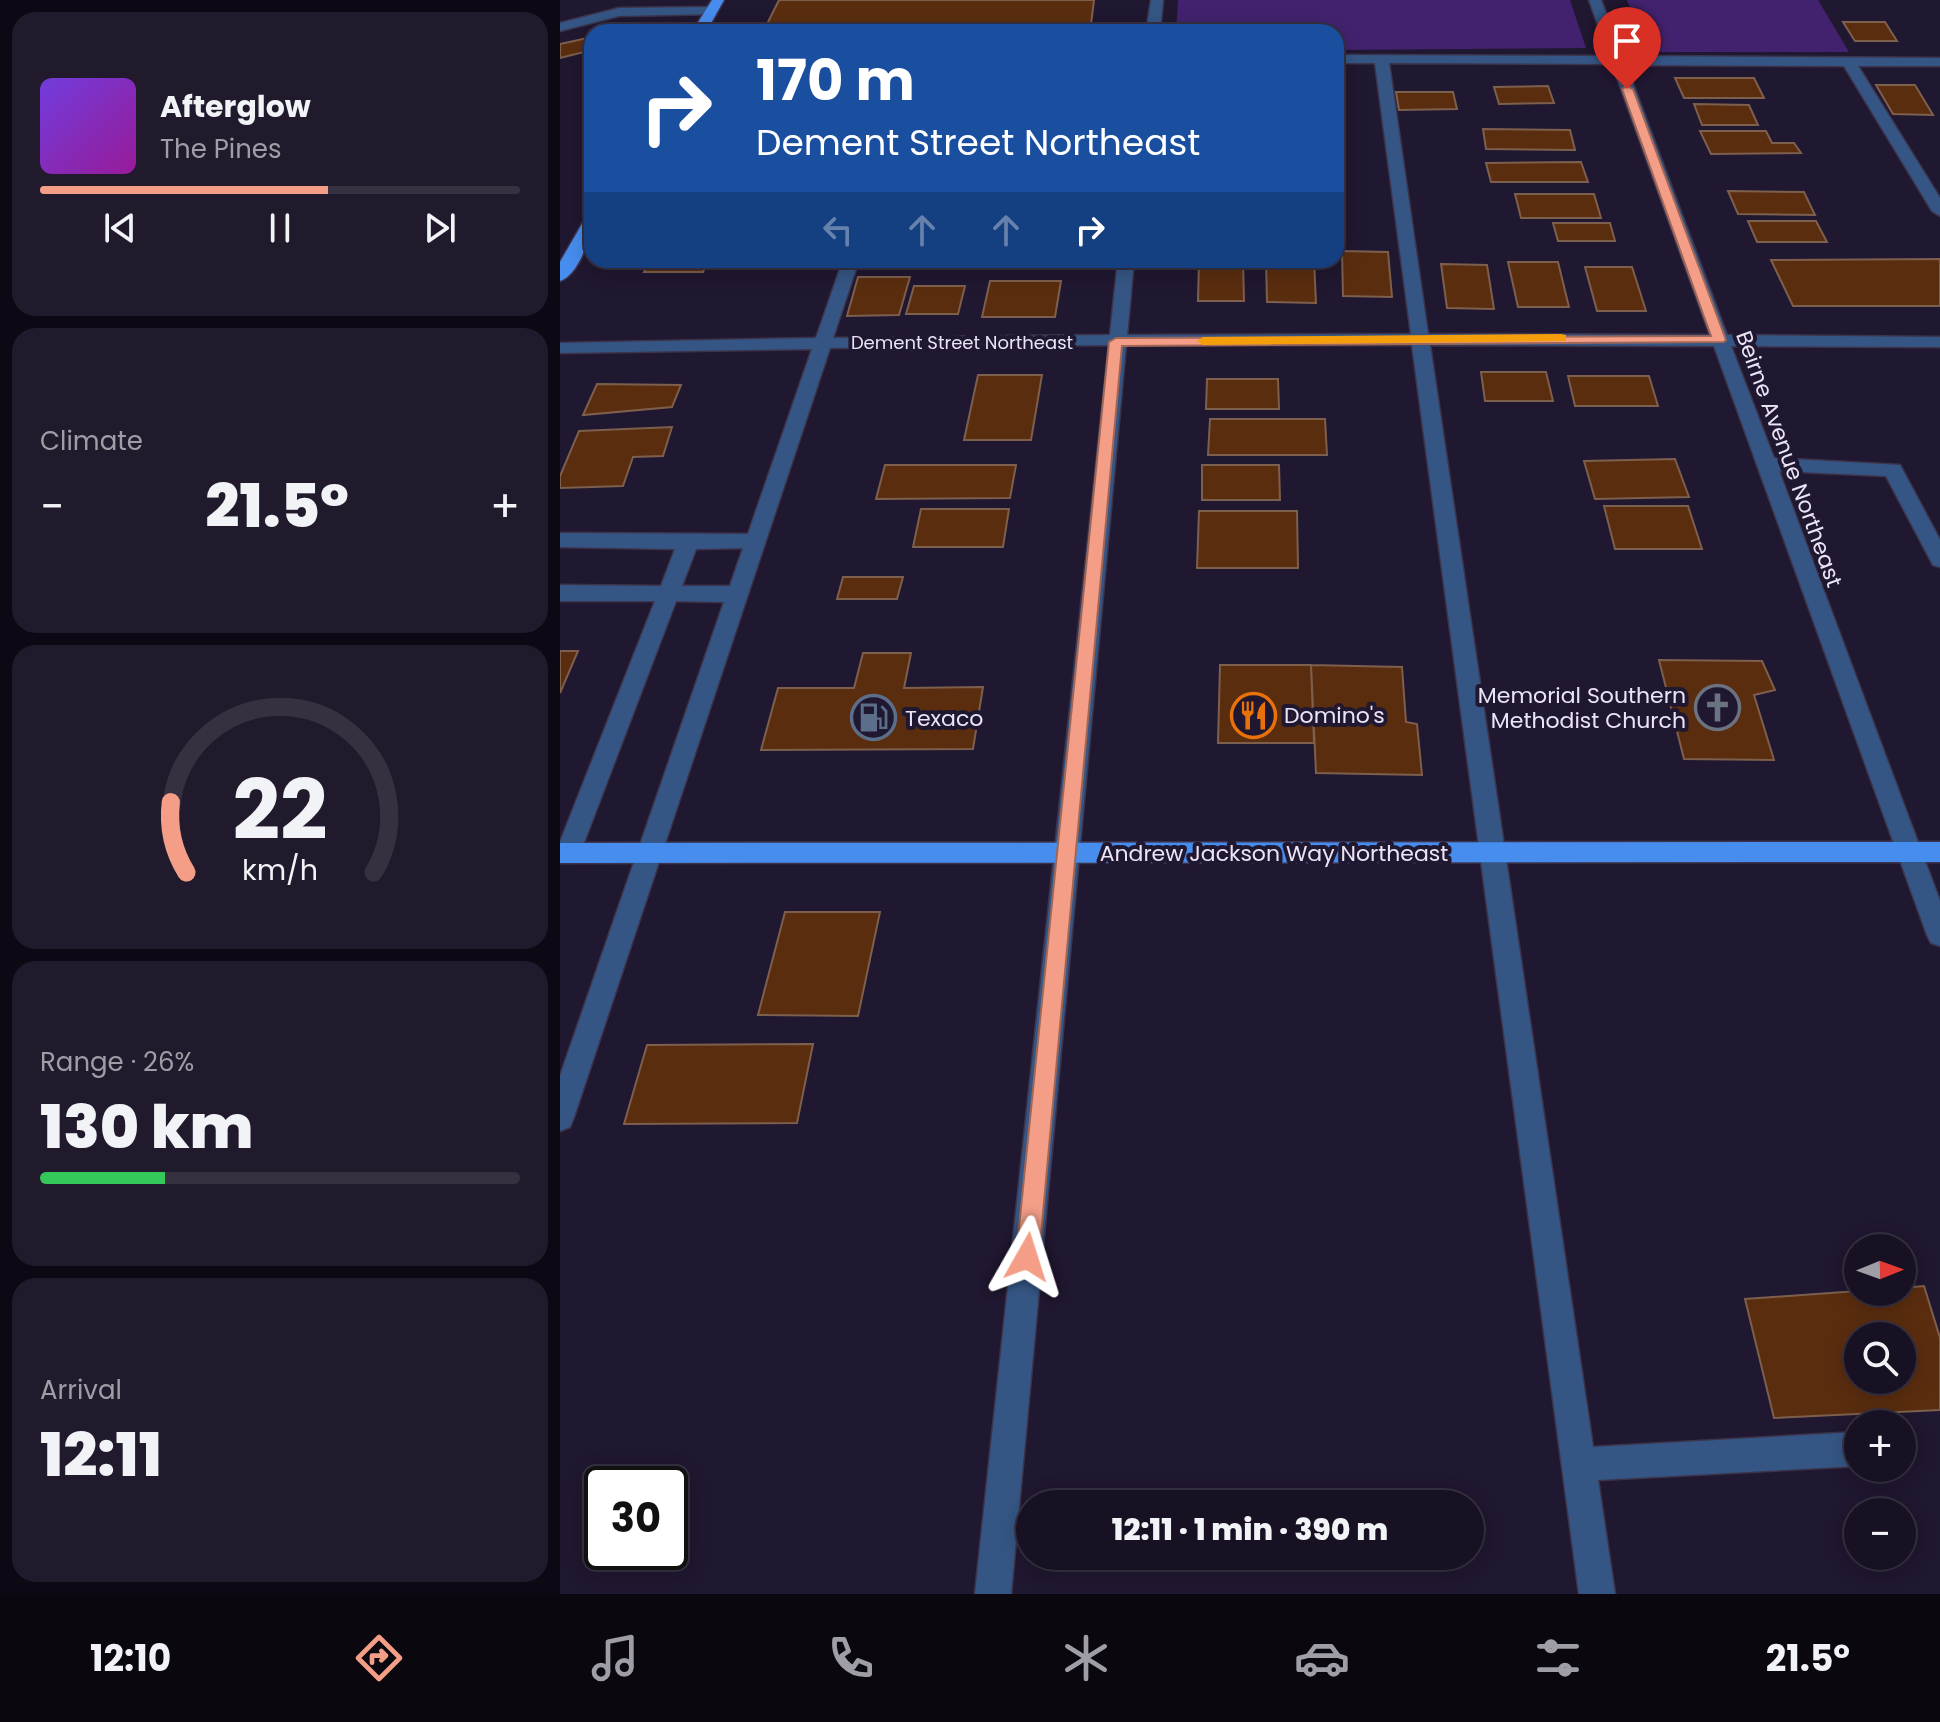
<!DOCTYPE html>
<meta charset="utf-8">
<style>
body{margin:0;font-family:Poppins,sans-serif;background:#211a2c;color:#f1f3f6;height:100vh;display:flex;flex-direction:column;font-size:30px;white-space:nowrap}
*{box-sizing:border-box;margin:0}
p{font-size:26px;color:#9f9da6}
.icon{flex:none;width:44px;height:44px;fill:none;stroke:currentColor;stroke-width:2;stroke-linecap:round;stroke-linejoin:round}
.map{position:relative;flex:1;overflow:hidden}
.details{display:flex;flex-direction:column;gap:12px;padding:12px;background:#0d0914;width:560px}
.details>*{flex:none}
.top-card{position:absolute;left:24px;top:24px;width:760px;height:244px;border-radius:24px;box-shadow:0 4px 20px #0003,0 0 0 2px #363141;background:#1a4fa0;color:#fff;overflow:hidden}
.needle{width:52px;rotate:89deg}
.controls{position:absolute;left:1284px;top:1234px;display:grid;gap:16px}
.controls a{display:grid;place-items:center;width:72px;height:72px;border-radius:50%;background:#181124;box-shadow:0 4px 20px #0003,0 0 0 2px #363141;font-size:40px}
.speed{position:absolute;left:24px;top:1466px;display:flex;gap:16px;font-size:40px;font-weight:700;text-align:center}
.speed>*{display:grid;place-content:center;width:104px;height:104px;border-radius:50%;background:#181124;box-shadow:0 4px 20px #0003,0 0 0 2px #363141;line-height:1}
.speed .limit{border:4px solid #111;border-radius:12px;background:#fff;color:#111}
.pin{position:absolute;display:grid;place-items:center;width:68px;height:68px;color:#fff;margin:-82px -34px;border-radius:50% 50% 50% 0;rotate:-45deg;box-shadow:0 0 8px #0007}
.pin .icon{rotate:45deg}
.me{position:absolute;width:88px;margin:-44px;rotate:6deg;stroke-linejoin:round;filter:drop-shadow(0 0 6px #0008)}
.turn{display:flex;align-items:center;gap:28px;height:168px;padding:0 40px;font-size:36px}
.turn .icon{width:104px;height:104px;stroke-width:2.5}
.turn b{display:block;font-size:56px;line-height:68px}
.lanes{display:flex;align-items:center;height:76px;padding:0 40px;background:#0003;justify-content:center;gap:40px;direction:ltr}
.lanes .off{opacity:.35}
.big{font-size:60px;font-weight:800;line-height:1.1}
.details .card{flex:1;display:flex;flex-direction:column;justify-content:center;gap:12px;min-width:0;padding:0 28px;border-radius:24px;background:#211a2c}
.details .dial{align-items:center;gap:0}
.dial svg{height:208px;overflow:visible;fill:none;stroke:#363141;stroke-width:7;stroke-linecap:round;text-anchor:middle}
.dial text{fill:#f1f3f6;stroke:none}
.song{display:flex;align-items:center;gap:24px}
.cover{width:96px;height:96px;border-radius:12px;background:linear-gradient(135deg,hsl(260 70% 55%),hsl(300 70% 35%))}
.played{height:8px;border-radius:4px;background:linear-gradient(90deg,#f49e87 60%,#363141 60%)}
.keys{display:flex;justify-content:space-around;direction:ltr}
.heat{display:flex;justify-content:space-between;align-items:center;font-size:44px;direction:ltr}
.charge{height:12px;border-radius:6px;background:linear-gradient(90deg,#34c759 26%,#363141 0)}
.trip{position:absolute;left:456px;top:1490px;width:468px;height:80px;border-radius:40px;background:#181124;box-shadow:0 4px 20px #0003,0 0 0 2px #363141;font-weight:800;line-height:80px;text-align:center}
.menu{display:flex;height:128px;justify-content:space-around;align-items:center;background:#0a070e;color:#9f9da6}
.menu .icon{width:56px;height:56px}
.menu .selected{color:#f49e87}
.menu b{font-size:36px;color:#f1f3f6}
main{display:flex;flex:1;min-height:0}
.map>svg:first-child{display:block}
.green{fill:#42226e}
.building{fill:#5a2d0f;stroke:#7d5f4d;stroke-width:2;fill-rule:evenodd}
.lines{fill:none;stroke-linecap:round;stroke-linejoin:round}
.minor-casing{stroke:#3c344c;stroke-width:3}
.major-casing{stroke:#3c344c;stroke-width:3}
.minor{fill:#355684;fill-rule:evenodd}
.major{fill:#478dee;fill-rule:evenodd}
.route{fill:#f49e87;stroke:#9f6758;stroke-width:2}
.slow{fill:#f59e0b}
.labels{text-anchor:middle;dominant-baseline:central;stroke-width:8;stroke-linejoin:round;paint-order:stroke}
.far-street-label{font-size:18px;fill:#eae4f6;stroke:#201730}
.street-label{font-size:22px;fill:#eae4f6;stroke:#201730}
.poi-label{font-size:22px;fill:#eae4f6;stroke:#201730;text-anchor:start}
</style>
<main>
<section class="details">
<div class="card">
<div class="song"><i class="cover"></i><div><b>Afterglow</b><p>The Pines</p></div></div>
<div class="played"></div>
<div class="keys"><svg class="icon" aria-label="previous" viewBox="0 0 24 24"><path d="M18 5L8 12l10 7zM5 5v14"/></svg><svg class="icon" aria-label="pause" viewBox="0 0 24 24"><path d="M8 5v14M16 5v14"/></svg><svg class="icon" aria-label="next" viewBox="0 0 24 24"><path d="M6 5l10 7-10 7zM19 5v14"/></svg></div>
</div>
<div class="card"><p>Climate</p>
<div class="heat"><a>−</a><b class="big">21.5°</b><a>+</a></div>
</div>
<div class="card dial"><svg viewBox="0 0 100 80">
<path d="M14 69A42 42 0 1 1 86 69"/>
<path d="M14 69A42 42 0 0 1 8 42" stroke="#f49e87"/>
<text x="50" y="56" font-size="32" font-weight="700">22</text>
<text x="50" y="72" font-size="11">km/h</text>
</svg></div>
<div class="card"><p>Range · 26%</p><b class="big">130 km</b><div class="charge"></div></div>
<div class="card"><p>Arrival</p><b class="big">12:11</b></div>
</section>
<div class="map">
<svg width="1380" height="1594" viewBox="0 0 1380 1594">
<rect width="100%" height="100%" fill="#201730"/>
<!-- green -->
<path class="green" d="M618 0H1010L1026 48 776 50V32H616Z
M1067 0H1258L1289 52H1088Z"/>
<!-- building -->
<path class="building" d="M219 0H534L530 32H454L455 28 203 32Z
M1283 22H1325L1337 41H1295Z
M32 37V50L0 58V44Z
M1115 78H1194L1204 98H1124Z
M1316 85H1355L1373 115 1333 114Z
M988 86 994 103 939 104 934 87Z
M836 92H893L897 109 839 110Z
M1134 104 1189 105 1198 125H1142Z
M923 129 1010 130 1015 150 926 149Z
M1140 131H1206L1212 143H1234L1241 153 1151 154Z
M1021 162 1028 182H931L926 163Z
M1168 191 1244 192 1255 215 1178 214Z
M955 194H1034L1041 218H961Z
M1188 221H1256L1267 242H1197Z
M993 223H1050L1055 241H998Z
M782 251 828 252 832 297 783 296Z
M1380 259V306H1233L1211 260Z
M90 260H148L143 272H84Z
M427 260H496L495 263 427 264Z
M706 260H754L756 303 707 302Z
M639 261H683L684 301H638Z
M948 262H998L1009 307H958Z
M881 264 927 265 934 309 887 308Z
M1025 267H1072L1086 311H1037Z
M298 277H350L339 315 287 316Z
M430 281H501L495 317H422Z
M354 286H405L398 314H346Z
M921 372H986L993 401H925Z
M418 375H482L471 440H404Z
M1008 376H1089L1098 406H1015Z
M647 379H718L719 409H646Z
M37 384 121 385 112 407 23 415Z
M650 419H765L767 455H648Z
M112 427 103 456 73 457 63 486 0 488V476L19 431Z
M1115 459 1129 497 1035 499 1024 461Z
M325 465H456L450 498 316 499Z
M642 465H719L720 500H642Z
M1044 506H1128L1142 549H1055Z
M361 509H449L443 547H353Z
M639 511H737L738 568H637Z
M283 577H343L337 599H277Z
M0 651H18L0 693Z
M303 653H351L344 688 423 687 413 749 201 750 218 688H294Z
M1099 660 1202 661 1215 690 1194 695 1214 760 1124 759Z
M660 665H751L754 743H658Z
M751 665 842 667 846 722 857 724 862 775 756 773Z
M225 912H320L298 1016 198 1015Z
M253 1044 237 1123 64 1124 87 1045Z
M1364 1286 1380 1338V1410L1214 1418 1185 1299 1298 1291 1342 1292V1288ZM1298 1336H1342V1380H1298Z"/>
<g class="lines">
<defs>
<path id="minor" d="M591 0H603L600 32H586Z
M1029 0H1041L1063 56 1380 58V66H1298L1380 198V216L1372 211 1284 66 1066 65 1167 335 1380 337V347L1171 346 1214 458 1340 465 1380 540V567L1373 565 1326 476 1219 471 1380 901V946L1371 943 1367 935 1154 346 870 345 1033 1447 1298 1432V1466L1038 1480 1055 1594H1019L852 345H566L451 1594H415L549 345 270 348 14 1117 10 1127 0 1131V1076L164 602 116 601 20 853 17 860 8 863 0 861V842L95 601H0V585L101 586 115 549 0 547V533L188 534 252 349 0 353V343L256 338 283 260H299L273 338 550 335 558 260H574L567 335 851 334 815 63H776V55L1049 56ZM829 63 1052 64 1150 335 868 334ZM183 548 170 586H122L136 549Z
M151 7 156 8V14L59 16 0 31V23L59 8Z"/>
<path id="major" d="M152 0H164L146 32H132Z
M32 215C32 234 20 274 0 281V262L26 217Z
M1380 842V862L0 863V843Z"/>
</defs>
<!-- minor casing -->
<use href="#minor" class="minor-casing"/>
<!-- major casing -->
<use href="#major" class="major-casing"/>
<!-- minor -->
<use href="#minor" class="minor"/>
<!-- major -->
<use href="#major" class="major"/>
</g>
<!-- route -->
<path class="route" d="M1067 86 1073 89 1166 340 1164 342 562 346 479 1257 475 1265 467 1268 459 1265 456 1257 549 342 556 338 1151 336 1062 89Z"/>
<!-- slow -->
<path class="slow" d="M1001 334 1006 335V341L643 345 637 341 643 337Z"/>
<!-- icons -->
<defs>
<symbol id="church-ring" viewBox="-11 -11 22 22"><circle r="9.5" fill="#201730" stroke="#6b7280" stroke-width="1.5"/><path d="M-1.2-6h2.4v3.5h3.3v2.4h-3.3V6h-2.4V-.1h-3.3v-2.4h3.3Z" fill="#6b7280"/></symbol>
<symbol id="restaurant-ring" viewBox="-11 -11 22 22"><circle r="9.5" fill="#201730" stroke="#e8710a" stroke-width="1.5"/><path d="M-5-6h1v4h1v-4h1v4h1v-4h1v5L-1.5 .5V6h-2V.5L-5-1ZM5-6V6H3V1.5H1.5Q1.5-4 5-6Z" fill="#e8710a"/></symbol>
<symbol id="fuel-ring" viewBox="-11 -11 22 22"><circle r="9.5" fill="#201730" stroke="#5c6f8a" stroke-width="1.5"/><path d="M-5.5-6h7V0h2V4h1.3V-2.5L3-4.5l.8-.8L6-3V5H2.5V1h-1V6h-7ZM-4.2-4.7v3.2H.2V-4.7Z" fill="#5c6f8a"/></symbol>
</defs>
<g fill-rule="evenodd">
<use href="#church-ring" x="1132" y="682" width="51" height="51"/>
<use href="#restaurant-ring" x="668" y="690" width="51" height="51"/>
<use href="#fuel-ring" x="288" y="692" width="51" height="51"/>
</g>
<g class="labels">
<!-- far-street labels -->
<g class="far-street-label">
<text x="402" y="342">Dement Street Northeast</text>
</g>
<!-- street labels -->
<g class="street-label">
<text transform="translate(1229 459) rotate(70)">Beirne Avenue Northeast</text>
<text x="714" y="853">Andrew Jackson Way Northeast</text>
</g>
<!-- poi labels -->
<g class="poi-label">
<text x="1126" y="695" text-anchor="end">Memorial Southern<tspan x="1126" dy="25">Methodist Church</tspan></text>
<text x="724" y="715">Domino's</text>
<text x="345" y="718">Texaco</text>
</g>
</g>
</svg>
<div class="controls">
<a><svg class="needle" viewBox="-14 -14 28 28"><path d="M0-13l5 13h-10z" fill="#e53935"/><path d="M0 13l5-13h-10z" fill="#9f9da6"/></svg></a>
<a><svg class="icon" aria-label="search" viewBox="0 0 24 24"><circle cx="10" cy="10" r="6"/><path d="M15 15l6 6"/></svg></a>
<a>+</a>
<a>−</a>
</div>
<div class="speed"><div class="limit">30</div></div>
<div class="pin" style="left:1067px;top:89px;background:#d93025"><svg class="icon" aria-label="arrive" viewBox="0 0 24 24"><path d="M6 21V4h12l-3 4 3 4H6"/></svg></div>
<svg class="me" style="left:467px;top:1257px" viewBox="-20 -20 40 40"><path d="M0-17L14 15 0 8-14 15z" fill="#f49e87" stroke="#fff" stroke-width="4"/></svg>
<div class="trip">12:11 · 1 min · 390 m</div>
<div class="top-card">
<div class="turn"><svg class="icon" aria-label="right" viewBox="0 0 24 24"><path d="M7 20v-9h11M14 6l5 5-5 5"/></svg><div><b>170 m</b>Dement Street Northeast</div></div>
<div class="lanes"><svg class="icon off" aria-label="left" viewBox="0 0 24 24"><path d="M17 20v-9H6M10 6l-5 5 5 5"/></svg><svg class="icon off" aria-label="ahead" viewBox="0 0 24 24"><path d="M12 20V5M6 11l6-6 6 6"/></svg><svg class="icon off" aria-label="ahead" viewBox="0 0 24 24"><path d="M12 20V5M6 11l6-6 6 6"/></svg><svg class="icon" aria-label="right" viewBox="0 0 24 24"><path d="M7 20v-9h11M14 6l5 5-5 5"/></svg></div>
</div>
</div>
</main>
<nav class="menu">
<b>12:10</b>
<svg class="icon selected" aria-label="directions" viewBox="0 0 24 24"><path d="M12 3l9 9-9 9-9-9zM9 14v-3h6M13 9l2 2-2 2"/></svg>
<svg class="icon" aria-label="music" viewBox="0 0 24 24"><path d="M9 18V5l10-2v13"/><circle cx="6" cy="18" r="3"/><circle cx="16" cy="16" r="3"/></svg>
<svg class="icon" aria-label="phone" viewBox="0 0 24 24"><path d="M5 4h4l2 5-3 2q2 4 5 5l2-3 5 2v4C11 20 4 13 5 4z"/></svg>
<svg class="icon" aria-label="climate" viewBox="0 0 24 24"><path d="M12 3v18M4 7l16 10M4 17L20 7"/></svg>
<svg class="icon" aria-label="car" viewBox="0 0 24 24"><path d="M5 17H2v-5l4-1 3-4h7l3 4 3 1v5h-3M9 17h6M6 11h13"/><circle cx="7" cy="17" r="2"/><circle cx="17" cy="17" r="2"/></svg>
<svg class="icon" aria-label="filters" viewBox="0 0 24 24"><path d="M4 7h16M4 17h16"/><circle cx="9" cy="7" r="2"/><circle cx="15" cy="17" r="2"/></svg>
<b>21.5°</b>
</nav>
